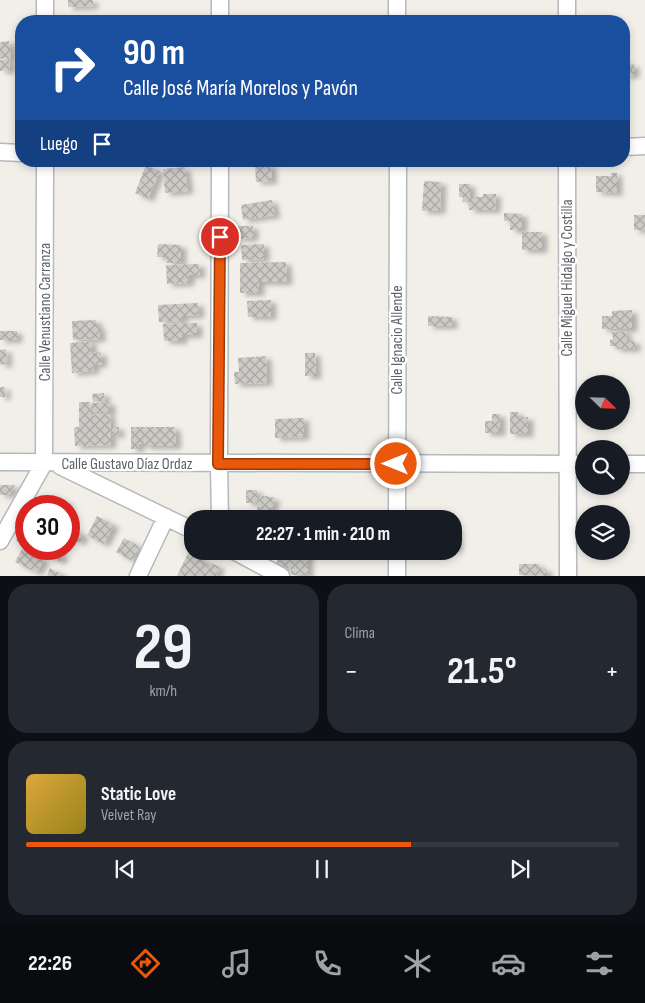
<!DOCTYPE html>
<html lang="es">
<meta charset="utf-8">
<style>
body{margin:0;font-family:"Sofia Sans Condensed",sans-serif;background:#242831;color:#f1f3f6;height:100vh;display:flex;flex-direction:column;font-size:19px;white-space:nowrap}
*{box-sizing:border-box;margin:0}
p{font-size:16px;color:#9ea1a6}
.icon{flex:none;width:28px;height:28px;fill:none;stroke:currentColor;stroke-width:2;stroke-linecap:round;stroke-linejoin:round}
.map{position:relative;height:576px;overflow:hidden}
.drawer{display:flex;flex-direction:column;gap:8px;padding:8px;background:#0d0f14;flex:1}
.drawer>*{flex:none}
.top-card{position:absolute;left:15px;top:15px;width:615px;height:152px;border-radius:20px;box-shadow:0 2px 8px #0003;background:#1a4fa0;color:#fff;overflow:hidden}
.needle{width:32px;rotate:113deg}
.buttons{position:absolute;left:575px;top:375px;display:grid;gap:10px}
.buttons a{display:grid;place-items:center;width:55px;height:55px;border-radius:50%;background:#171b24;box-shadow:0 2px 8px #0003;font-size:25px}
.speed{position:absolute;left:15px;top:495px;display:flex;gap:10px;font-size:25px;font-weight:700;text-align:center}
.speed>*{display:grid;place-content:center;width:65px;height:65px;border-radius:50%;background:#171b24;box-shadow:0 2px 8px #0003;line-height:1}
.speed .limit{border:8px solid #d22;background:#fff;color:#111}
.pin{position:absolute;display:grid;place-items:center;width:42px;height:42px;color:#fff;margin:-21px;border:2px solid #fff;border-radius:50%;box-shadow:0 1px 5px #0007}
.me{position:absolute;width:55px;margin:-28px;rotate:270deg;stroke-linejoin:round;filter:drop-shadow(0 0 4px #0008)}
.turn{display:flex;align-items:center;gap:18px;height:105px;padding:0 25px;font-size:22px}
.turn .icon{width:65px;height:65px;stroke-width:2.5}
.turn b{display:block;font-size:35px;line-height:42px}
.then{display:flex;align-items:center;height:48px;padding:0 25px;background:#0003;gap:10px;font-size:19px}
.big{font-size:38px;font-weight:700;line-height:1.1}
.drawer .card{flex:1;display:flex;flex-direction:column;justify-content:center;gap:8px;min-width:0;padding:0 18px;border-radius:20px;background:#242831}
.drawer .dial{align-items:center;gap:0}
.dial b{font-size:65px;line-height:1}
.song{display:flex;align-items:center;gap:15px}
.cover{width:60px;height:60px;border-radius:8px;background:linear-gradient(135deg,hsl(40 70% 55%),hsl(50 70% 35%))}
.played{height:5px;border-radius:2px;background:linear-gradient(90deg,#ea580c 65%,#363941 65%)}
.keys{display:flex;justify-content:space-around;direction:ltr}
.heat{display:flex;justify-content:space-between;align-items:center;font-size:28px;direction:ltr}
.drawer .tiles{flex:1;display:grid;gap:8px;grid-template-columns:1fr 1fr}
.card:last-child{grid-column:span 2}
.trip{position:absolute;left:184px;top:510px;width:278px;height:50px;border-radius:20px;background:#171b24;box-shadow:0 2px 8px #0003;font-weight:700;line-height:50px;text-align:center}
.tab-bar{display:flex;height:80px;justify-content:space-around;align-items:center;background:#090b0e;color:#9ea1a6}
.tab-bar .icon{width:35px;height:35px}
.tab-bar .on{color:#ea580c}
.tab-bar b{font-size:22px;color:#f1f3f6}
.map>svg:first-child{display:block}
.building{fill:url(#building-cross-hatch);filter:url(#shadow)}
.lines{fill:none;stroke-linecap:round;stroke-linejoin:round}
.minor-casing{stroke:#b5b8bc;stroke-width:19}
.minor{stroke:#fff;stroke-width:16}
.route-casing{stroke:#983908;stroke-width:12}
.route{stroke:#ea580c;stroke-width:9}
.labels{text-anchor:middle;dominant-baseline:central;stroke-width:4.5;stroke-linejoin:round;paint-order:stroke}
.street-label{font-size:16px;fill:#5f6368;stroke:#fff}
</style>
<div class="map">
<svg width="645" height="576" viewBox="0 0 645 576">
<defs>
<pattern id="building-cross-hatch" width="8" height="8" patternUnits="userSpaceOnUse" patternTransform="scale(1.25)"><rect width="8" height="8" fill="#cccac5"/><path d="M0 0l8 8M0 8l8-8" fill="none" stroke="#a9a8a4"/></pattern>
<filter id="shadow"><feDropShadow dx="5.5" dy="3" stdDeviation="2.5" flood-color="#0004"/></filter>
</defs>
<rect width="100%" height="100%" fill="#f1efe8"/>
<!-- building -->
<path class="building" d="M68 0H93V6L68 7Z
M9 41 11 58 0 59V42Z
M624 58H625L626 65 634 64V75L624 76Z
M9 59 10 70 0 71V60Z
M271 164 272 181 256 182 255 165Z
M146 165 160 171 148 199 135 193Z
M185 167 188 191 165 193 163 169Z
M611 173H617V193L596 192V176H611Z
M424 181 441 182 440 211H422Z
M459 184H470V197H483V194H496L495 210H469V202H462L463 197H459Z
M272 200 275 215 243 220 241 205Z
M504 213 522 214V230H510V221H504Z
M634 215H645V230H634Z
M238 226H253V238L238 239Z
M522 232H542V250H522Z
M158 244 181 245V263H167V257H157Z
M264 244V259L242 260 241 245Z
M286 262 287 282H259V293H240V263Z
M199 264 200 275H189V283L167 284 166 265Z
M271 300V317H248L247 301Z
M198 303 199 315 182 316V321L159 322 158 305Z
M632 310V329H602V316H612V311Z
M428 316 452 317V326H428Z
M96 320 97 327H100V339L73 340 72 321Z
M197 323V335H182V341H164L163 324Z
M0 331H17V340H0Z
M626 331 627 341H635V349H617L616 346H610V340L613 339 612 332Z
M91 341 92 353 101 352 102 364 93 365 94 371 72 373 70 343Z
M6 349 7 364 0 365V350Z
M305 353H315L316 376H305Z
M266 356 267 383 235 384 234 372H239L238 358Z
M0 387H5V397H0Z
M104 393 105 401 93 402 92 394Z
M79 402H90L91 415 110 414 111 445 75 446 74 427H79Z
M110 402V413H92V403Z
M510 412H518V417H528V434H510Z
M492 414H500V433H485V421H492Z
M304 418V437L275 438V419Z
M112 427H119V435H112Z
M131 427H175L176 446H146L143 443 139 444V449H131Z
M0 485H15L9 495H0Z
M246 490H257V503H246Z
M261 495 275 498 269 519H254Z
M53 496 69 504 68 506H47Z
M97 516 114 525 104 544 87 536Z
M69 527 84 535 80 543 69 537Z
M452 528H456L457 549 452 550Z
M18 536 26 539V545L16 541Z
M124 538 140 547 132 561 116 552Z
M22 549 44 560 37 573 15 562Z
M40 549H57L56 551 63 555 60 562 39 551Z
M277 551H308V575H291V568L277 569Z
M188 553 207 562 204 567 209 569 211 563 220 567 216 576H177Z
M519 564H539V569H547V576L519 575Z
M50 568 65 576H47Z"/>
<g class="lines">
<defs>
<path id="minor" d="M220 0V21
M397 0V21
M45 21V0
M567 21V0
M624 147 645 146
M0 152 21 153
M567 161 568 576
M0 462 584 464
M621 464H645
M60 466 192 530
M220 519 219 464 220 161
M397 519 398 161
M0 541 44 463 45 161
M234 551 281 576
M397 551V576
M138 576 166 517"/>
</defs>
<!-- minor casing -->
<use href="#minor" class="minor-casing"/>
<!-- minor -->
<use href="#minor" class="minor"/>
</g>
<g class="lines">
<defs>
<path id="route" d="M220 237 218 464H396"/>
</defs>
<!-- route casing -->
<use href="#route" class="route-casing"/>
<!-- route -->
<use href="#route" class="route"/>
</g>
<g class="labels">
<!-- street labels -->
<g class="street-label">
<text transform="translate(567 278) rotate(-90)">Calle Miguel Hidalgo y Costilla</text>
<text transform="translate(45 312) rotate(-90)">Calle Venustiano Carranza</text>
<text transform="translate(397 340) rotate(-90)">Calle Ignacio Allende</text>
<text x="127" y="464">Calle Gustavo Díaz Ordaz</text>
</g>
</g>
</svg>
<div class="buttons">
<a><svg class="needle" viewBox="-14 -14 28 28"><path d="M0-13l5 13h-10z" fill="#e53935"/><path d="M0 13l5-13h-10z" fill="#9ea1a6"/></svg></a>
<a><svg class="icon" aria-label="search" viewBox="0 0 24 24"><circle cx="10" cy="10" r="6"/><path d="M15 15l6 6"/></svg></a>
<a><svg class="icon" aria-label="layers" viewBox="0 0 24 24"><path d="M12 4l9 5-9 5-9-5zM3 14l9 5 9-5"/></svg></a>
</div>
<div class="speed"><div class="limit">30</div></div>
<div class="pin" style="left:220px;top:237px;background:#d93025"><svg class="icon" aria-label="arrive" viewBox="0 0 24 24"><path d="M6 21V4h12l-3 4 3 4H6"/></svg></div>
<svg class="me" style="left:396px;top:464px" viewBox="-20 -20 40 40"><circle r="17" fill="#ea580c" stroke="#fff" stroke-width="3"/><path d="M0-11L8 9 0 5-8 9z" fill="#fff"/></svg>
<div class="trip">22:27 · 1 min · 210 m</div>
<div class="top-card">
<div class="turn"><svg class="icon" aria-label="right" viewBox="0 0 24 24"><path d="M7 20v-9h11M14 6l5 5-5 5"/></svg><div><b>90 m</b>Calle José María Morelos y Pavón</div></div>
<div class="then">Luego<svg class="icon" aria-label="arrive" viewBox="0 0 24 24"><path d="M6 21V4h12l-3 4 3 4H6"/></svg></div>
</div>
</div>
<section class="drawer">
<div class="tiles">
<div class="card dial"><b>29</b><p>km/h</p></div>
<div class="card"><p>Clima</p>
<div class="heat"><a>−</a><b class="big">21.5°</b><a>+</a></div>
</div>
<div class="card">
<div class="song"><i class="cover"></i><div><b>Static Love</b><p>Velvet Ray</p></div></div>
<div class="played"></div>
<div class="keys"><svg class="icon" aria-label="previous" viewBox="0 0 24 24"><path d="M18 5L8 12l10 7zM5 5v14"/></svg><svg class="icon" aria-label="pause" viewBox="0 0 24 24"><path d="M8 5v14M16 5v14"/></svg><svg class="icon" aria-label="next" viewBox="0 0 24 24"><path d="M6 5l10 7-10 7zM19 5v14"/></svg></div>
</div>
</div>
</section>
<nav class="tab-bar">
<b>22:26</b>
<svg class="icon on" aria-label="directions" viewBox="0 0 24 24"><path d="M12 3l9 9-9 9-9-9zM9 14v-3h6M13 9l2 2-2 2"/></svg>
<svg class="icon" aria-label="music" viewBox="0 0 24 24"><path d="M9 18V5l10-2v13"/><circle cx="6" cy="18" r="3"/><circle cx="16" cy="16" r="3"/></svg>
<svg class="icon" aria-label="phone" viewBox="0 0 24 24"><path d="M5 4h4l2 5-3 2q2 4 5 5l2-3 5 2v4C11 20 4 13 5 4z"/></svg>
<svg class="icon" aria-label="climate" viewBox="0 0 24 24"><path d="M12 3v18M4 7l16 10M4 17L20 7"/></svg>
<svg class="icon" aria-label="car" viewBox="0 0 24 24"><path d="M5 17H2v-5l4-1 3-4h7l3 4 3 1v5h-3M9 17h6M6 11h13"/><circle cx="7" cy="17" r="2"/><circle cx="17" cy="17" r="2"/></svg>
<svg class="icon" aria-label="filters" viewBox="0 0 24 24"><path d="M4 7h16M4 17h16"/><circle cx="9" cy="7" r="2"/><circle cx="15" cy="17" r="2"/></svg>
</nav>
